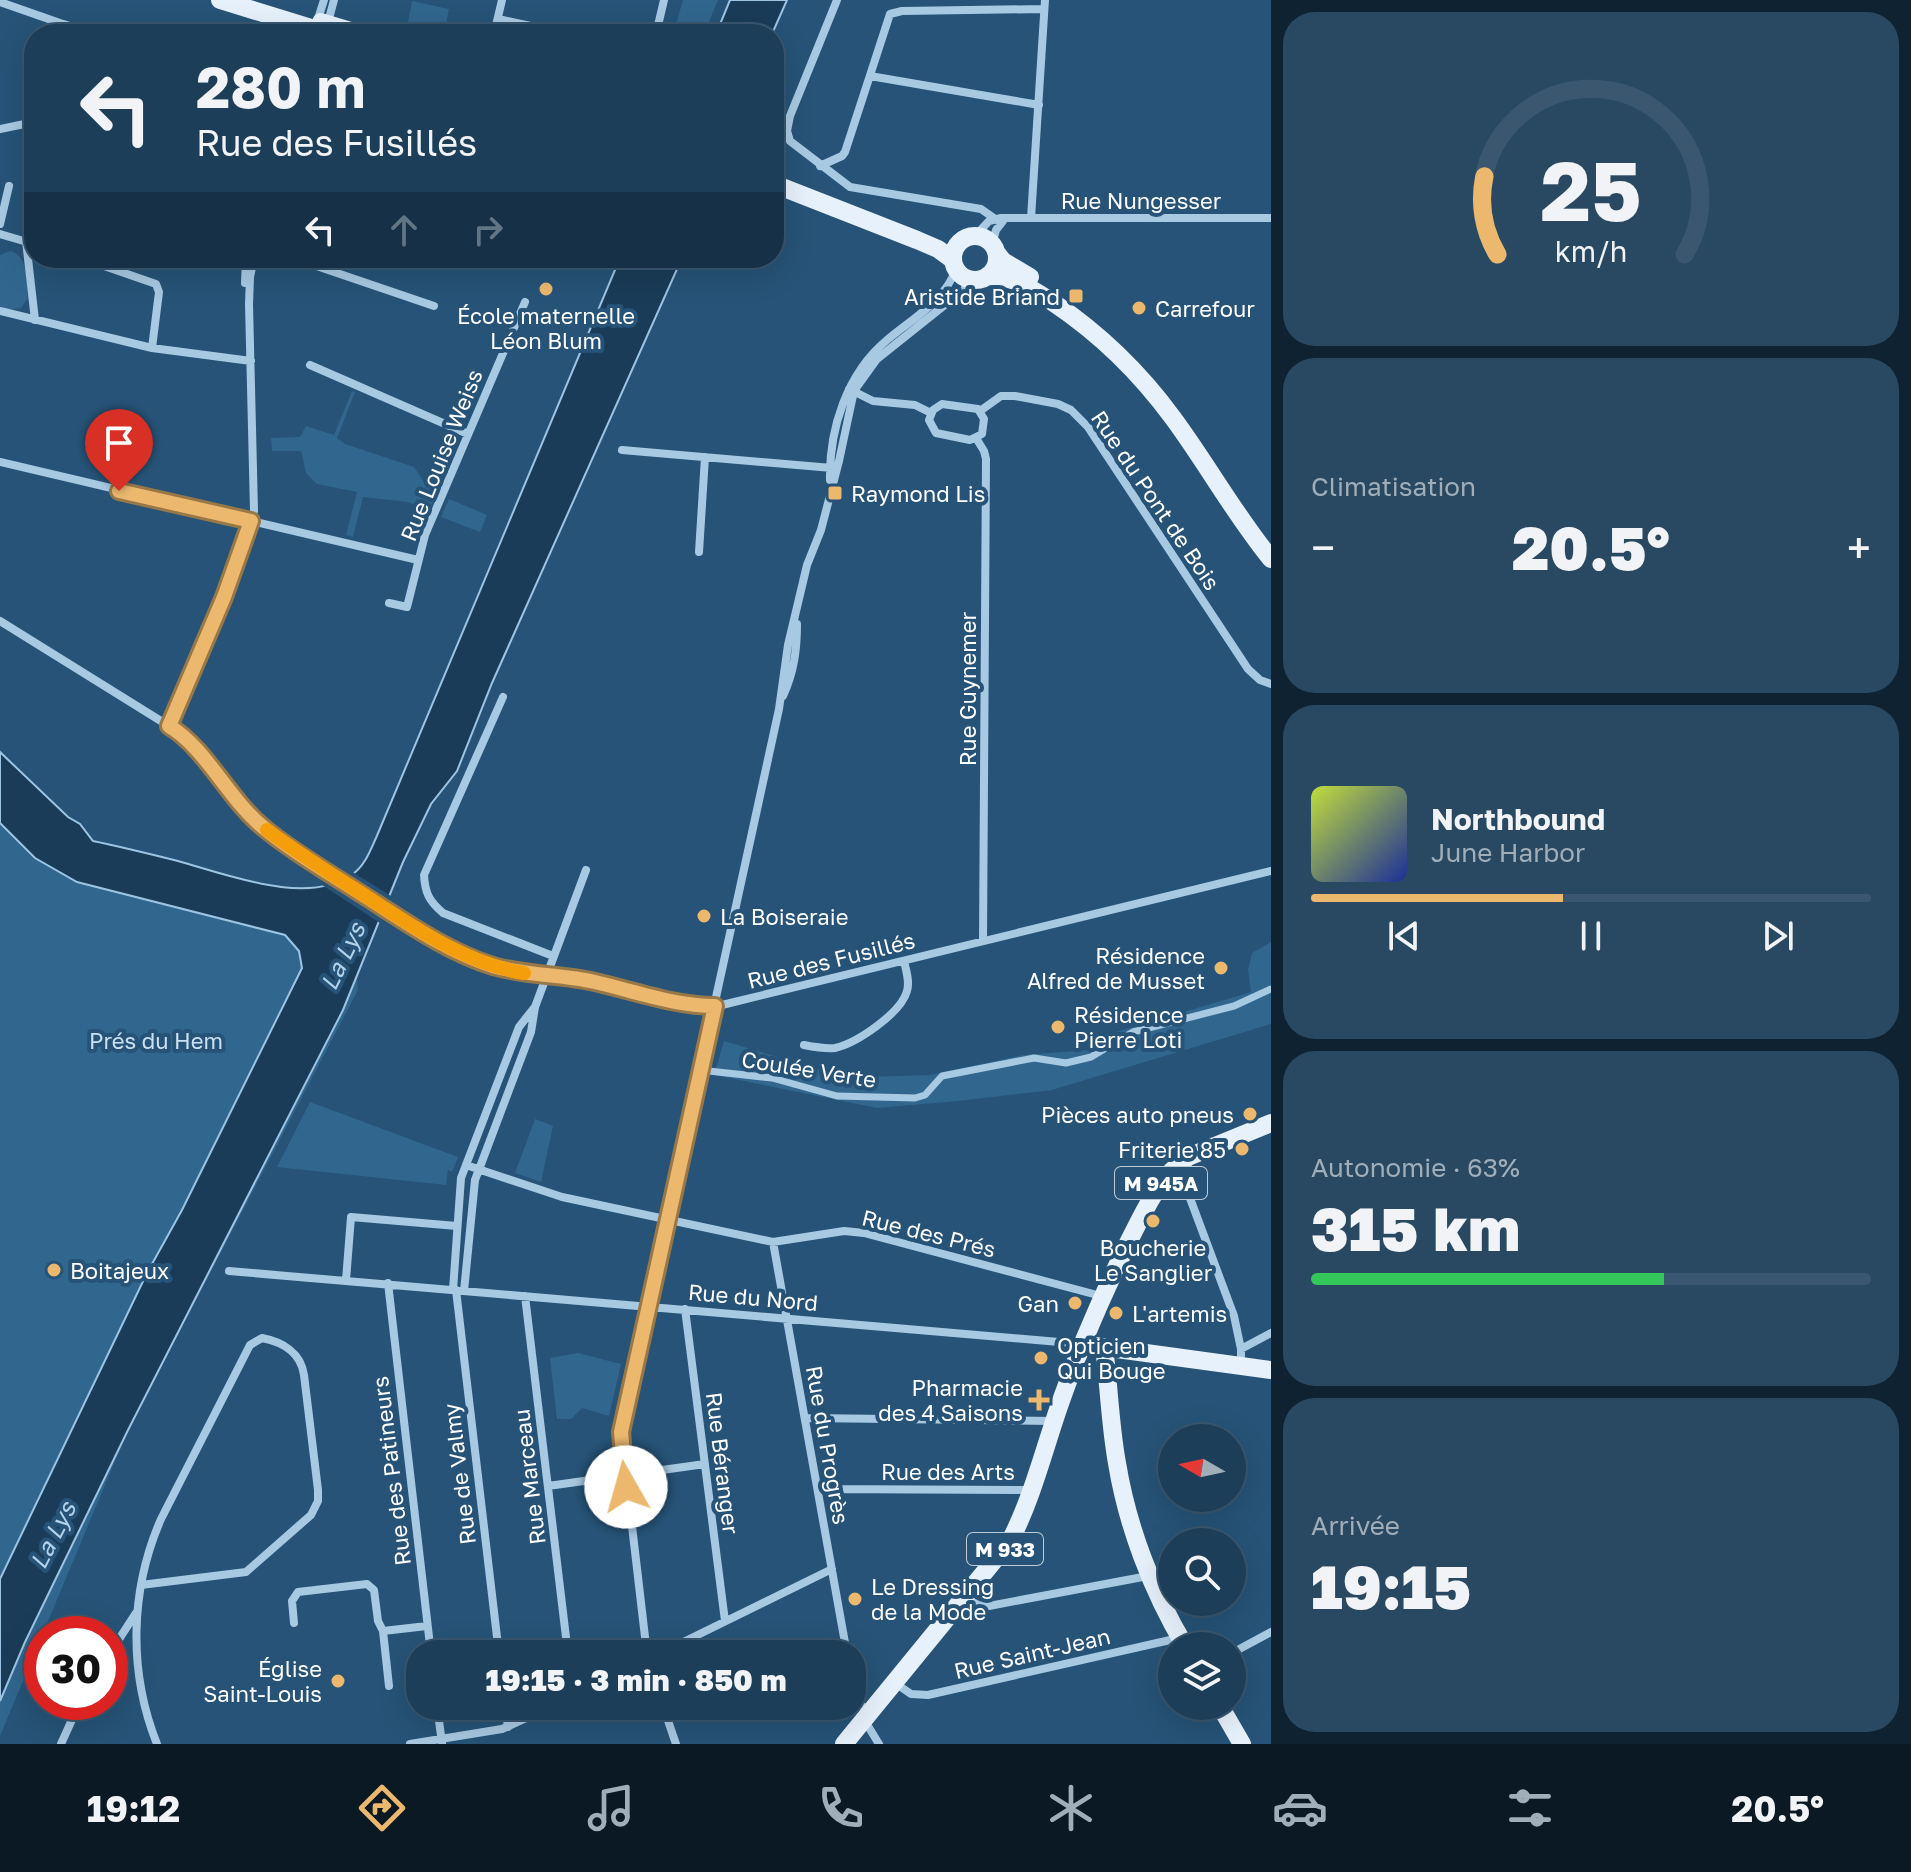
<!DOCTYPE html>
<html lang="fr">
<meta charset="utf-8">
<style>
body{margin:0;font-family:"Golos Text",sans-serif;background:#294962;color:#f1f3f6;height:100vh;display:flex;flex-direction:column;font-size:30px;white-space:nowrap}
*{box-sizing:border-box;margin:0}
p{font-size:26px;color:#a0aeba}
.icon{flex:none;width:44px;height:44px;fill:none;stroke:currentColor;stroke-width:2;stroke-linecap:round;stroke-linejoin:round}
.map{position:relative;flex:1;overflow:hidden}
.panel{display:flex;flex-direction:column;gap:12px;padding:12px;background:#0f2231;width:640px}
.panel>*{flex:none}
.hud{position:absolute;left:24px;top:24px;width:760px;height:244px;border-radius:32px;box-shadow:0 8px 32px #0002,0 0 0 2px #3a576f;background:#1c3e59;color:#f1f3f6;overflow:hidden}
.needle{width:52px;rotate:279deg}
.fabs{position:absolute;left:1158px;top:1424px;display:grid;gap:16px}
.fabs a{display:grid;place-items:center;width:88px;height:88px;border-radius:50%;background:#1c3e59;box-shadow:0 8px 32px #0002,0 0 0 2px #3a576f;font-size:40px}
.speed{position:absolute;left:24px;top:1616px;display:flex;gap:16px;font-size:40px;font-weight:700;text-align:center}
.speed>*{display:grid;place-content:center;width:104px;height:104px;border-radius:50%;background:#1c3e59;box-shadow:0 8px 32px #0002,0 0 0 2px #3a576f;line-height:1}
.speed .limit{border:12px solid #d22;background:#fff;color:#111}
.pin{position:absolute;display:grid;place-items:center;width:68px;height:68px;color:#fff;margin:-82px -34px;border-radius:50% 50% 50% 0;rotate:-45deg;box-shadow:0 0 8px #0007}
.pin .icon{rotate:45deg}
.me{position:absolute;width:88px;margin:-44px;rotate:353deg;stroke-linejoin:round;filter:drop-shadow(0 0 6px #0008)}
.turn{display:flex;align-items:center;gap:28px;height:168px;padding:0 40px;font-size:36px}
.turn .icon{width:104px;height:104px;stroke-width:2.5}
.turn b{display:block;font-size:56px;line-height:68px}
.lanes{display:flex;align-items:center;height:76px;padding:0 40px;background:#0003;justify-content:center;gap:40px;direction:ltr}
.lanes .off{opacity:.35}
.big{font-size:60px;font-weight:800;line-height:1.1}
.panel .tile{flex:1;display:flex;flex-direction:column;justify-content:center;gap:12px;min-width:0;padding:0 28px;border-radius:32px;background:#294962}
.panel .dial{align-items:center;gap:0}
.dial svg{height:208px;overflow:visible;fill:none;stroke:#3a576f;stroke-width:7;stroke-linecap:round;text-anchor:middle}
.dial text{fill:#f1f3f6;stroke:none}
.song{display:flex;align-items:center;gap:24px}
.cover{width:96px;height:96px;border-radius:12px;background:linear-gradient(135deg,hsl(70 70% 55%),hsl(230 70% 35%))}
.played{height:8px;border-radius:4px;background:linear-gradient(90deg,#ebb86e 45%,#3a576f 45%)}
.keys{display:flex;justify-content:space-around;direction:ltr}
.heat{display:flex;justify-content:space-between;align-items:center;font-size:44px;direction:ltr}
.charge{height:12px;border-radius:6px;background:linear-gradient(90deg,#34c759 63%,#3a576f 0)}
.trip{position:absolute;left:406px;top:1640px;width:460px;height:80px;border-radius:32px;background:#1c3e59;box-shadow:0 8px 32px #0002,0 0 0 2px #3a576f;font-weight:800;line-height:80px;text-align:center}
.tabs{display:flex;height:128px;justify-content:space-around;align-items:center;background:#0b1924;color:#a0aeba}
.tabs .icon{width:56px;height:56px}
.tabs .active{color:#ebb86e}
.tabs b{font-size:36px;color:#f1f3f6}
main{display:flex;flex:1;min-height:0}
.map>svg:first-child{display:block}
.green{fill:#31668e}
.water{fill:#1a3c58;stroke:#9dc5e3;stroke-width:2}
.pier{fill:#265377}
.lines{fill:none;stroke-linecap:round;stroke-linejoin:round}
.pedestrian{stroke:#a8c9e2;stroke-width:7}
.minor{stroke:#a8c9e2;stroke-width:8}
.primary{stroke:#e7f1fc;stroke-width:18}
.route-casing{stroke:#997848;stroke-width:20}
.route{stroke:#ebb86e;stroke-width:14}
.slow{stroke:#f59e0b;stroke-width:14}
.poi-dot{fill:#ebb86e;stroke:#265377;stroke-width:3}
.labels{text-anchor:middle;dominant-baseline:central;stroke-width:8;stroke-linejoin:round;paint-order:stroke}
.shield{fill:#265377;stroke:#becbd6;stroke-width:2}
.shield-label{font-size:20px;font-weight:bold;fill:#fff}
.street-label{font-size:22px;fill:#fff;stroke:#265377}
.poi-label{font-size:22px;fill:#fff;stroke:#265377;text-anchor:start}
.park-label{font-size:22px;fill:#cae1f2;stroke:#265377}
.water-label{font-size:24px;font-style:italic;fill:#b3d3ea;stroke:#265377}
</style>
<main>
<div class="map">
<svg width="1271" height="1744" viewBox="0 0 1271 1744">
<rect width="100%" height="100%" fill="#265377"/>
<!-- green -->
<path class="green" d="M683 0H718L704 34H673Z
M412 1 449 9 444 34 406 32Z
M10 251C29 256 26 281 28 298L21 308 8 310 0 306V255Z
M352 391 355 392 337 438 345 444 414 467 428 488 438 492 428 512 408 502 363 497 353 537 346 535 357 492 317 484 306 473 301 451H272L271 438 300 437 306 426 334 435Z
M449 499 487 515 480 532 441 517Z
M0 758 93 843 355 958 358 990 128 1430 0 1736Z
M1271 942V1024L1052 1090 958 1101 877 1108 714 1075 724 1041 822 1070 864 1077 930 1075 1023 1055 1088 1050 1116 1032 1251 992 1248 970 1252 953Z
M310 1102 458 1157 452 1172 448 1170 446 1185 277 1167Z
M535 1119 553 1126 541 1182 515 1173Z
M578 1353 621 1364 609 1416 582 1408 571 1419H557L550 1358Z"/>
<!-- water -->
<path class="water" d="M730 0H787L772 34H716Z
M620 258H682L492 683 457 771 431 804 403 862 343 1010 128 1430 25 1642 0 1701V1579L147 1273 182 1210 302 968 299 951 285 935 77 882 35 858 0 823V752L68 817 80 824 93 841C122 847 150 854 178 861 226 874 308 907 353 874 365 865 370 851 376 838Z"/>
<!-- pier -->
<path class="pier" d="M351 871 394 898 383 925 319 883 335 879Z"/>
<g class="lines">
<!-- pedestrian -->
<path class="pedestrian" d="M700 1070 772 1078 837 1096 915 1098 925 1095 942 1076 1034 1058 1066 1063 1091 1057 1133 1032 1234 1006 1271 989"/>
<!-- minor -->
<path class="minor" d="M837 0 790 116 787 131 790 141 850 187 981 209 1001 223
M0 2 60 23
M498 19 568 34
M317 22 324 0
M327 26 334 0
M57 34 60 23 97 34
M494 34 502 0
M656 34 664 0
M870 76 1039 105
M30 121 34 108
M0 129 34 122
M820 166 842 156 845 152 890 14 902 11 1044 9
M1031 218 1045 0
M0 224 9 186
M0 234 34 244
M975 236 989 221 1001 218H1271
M26 241 35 320
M992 245 996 230 1003 221
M81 258 156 284 159 292 152 348
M293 258 434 306
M245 283 246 258
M0 311 152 348 251 361
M310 365 468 434
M849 389 873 401 915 405 931 413
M942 404 978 409 984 419 982 434 970 440 936 433 929 420 933 410Z
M980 411 1001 396H1015L1058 404 1071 410 1088 427 1248 669 1260 680 1271 684
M976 438 984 451 986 459 983 941
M622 450 832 468
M0 462 418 560
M830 480C829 429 847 373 887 340 913 318 944 302 956 269
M699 552 705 457
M389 603 407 607 425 535 525 302
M0 621 177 731 191 743 238 804 266 830 312 863 447 946 483 962 519 972 590 981 685 1004 722 1005 1271 871
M783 696C794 672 797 650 797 624
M503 697 424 875C425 893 429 901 443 913L553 956
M169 726 224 597 254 511 249 304 250 277 254 258
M804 1045C814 1047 825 1049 835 1048 857 1043 901 1013 907 991 910 982 906 970 904 961
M466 1165 562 1197 773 1242 844 1231 864 1233 1101 1296
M1178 1166 1234 1316 1241 1349V1365
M773 1242 847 1654
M229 1271 1082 1344
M346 1280 351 1217 457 1226
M388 1283 431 1654
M453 1290 461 1178 519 1027 534 1008
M456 1290 499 1654
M464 1291 475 1180 531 1032 535 1007 586 870
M525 1296 568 1654
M685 1309 725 1621
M1241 1349 1271 1333
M806 1418 1053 1421
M548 1486 705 1464
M818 1489 1031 1490
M141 1585 246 1572 311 1515 318 1501V1490L304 1375C301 1353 283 1342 262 1338L250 1345 161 1519C130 1590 128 1671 157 1744
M966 1598 978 1605 989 1606 1148 1576
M294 1623 292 1601 298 1592 367 1584 374 1590 378 1621 383 1631
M110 1653 136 1613
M1232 1653 1271 1632
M647 1654 621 1432 779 709 788 645 807 565 821 530 839 461 854 391 877 359 976 280
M659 1654 832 1569
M852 1683 855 1699 869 1713
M895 1683 911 1694 928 1695 1179 1638
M389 1686 383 1631 427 1626
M437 1706 442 1743
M505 1706 508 1727
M663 1706 676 1744
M865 1721 879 1744
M61 1744 80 1702
M410 1744 502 1729 552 1706"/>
<!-- primary -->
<path class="primary" d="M220 0 331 34
M321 22 361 34
M774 184 917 240 938 249 953 260
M953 258a22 22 0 1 1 44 0a22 22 0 1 1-44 0Z
M996 252 1003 261 1030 277
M987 276C1013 275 1033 290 1054 303 1100 334 1140 373 1173 418 1207 464 1235 515 1271 559
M1095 1346 1271 1370
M1104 1347C1109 1385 1110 1425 1117 1463 1127 1525 1152 1591 1185 1646
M1220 1706 1242 1744
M844 1744 1010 1541C1033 1497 1045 1445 1062 1398 1081 1344 1104 1292 1129 1241 1145 1210 1159 1177 1188 1157L1271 1123"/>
</g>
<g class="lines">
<defs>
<path id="route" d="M119 491 251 521 224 597 169 726C206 748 229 800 264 828 294 853 328 872 360 893 403 920 445 951 493 966 527 976 562 974 595 982 634 991 675 1006 715 1006L621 1432 626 1487"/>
</defs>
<!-- route casing -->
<use href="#route" class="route-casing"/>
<!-- route -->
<use href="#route" class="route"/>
<!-- slow -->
<path class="slow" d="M267 830C299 854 331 874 364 895 415 928 464 963 524 973"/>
</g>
<!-- markers -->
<g class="poi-dot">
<circle cx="546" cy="289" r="8"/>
<rect x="1068" y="288" width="16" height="16" rx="4"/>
<circle cx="1139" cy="308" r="8"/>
<rect x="827" y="485" width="16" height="16" rx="4"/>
<circle cx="704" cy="916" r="8"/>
<circle cx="1221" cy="968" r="8"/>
<circle cx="1058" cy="1027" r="8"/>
<circle cx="1250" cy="1114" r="8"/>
<circle cx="1242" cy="1149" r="8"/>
<circle cx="1153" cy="1221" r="8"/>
<circle cx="54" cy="1270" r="8"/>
<circle cx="1075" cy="1303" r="8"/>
<circle cx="1116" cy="1313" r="8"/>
<circle cx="1041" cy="1358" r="8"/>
<path d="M1035 1388h8v8h8v8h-8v8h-8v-8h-8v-8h8z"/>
<circle cx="855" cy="1599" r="8"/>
<circle cx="338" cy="1681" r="8"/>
</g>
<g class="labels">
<!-- shield labels -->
<g class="shield">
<rect x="1115" y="1167" width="92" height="32" rx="6"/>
<rect x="967" y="1533" width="76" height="32" rx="6"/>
</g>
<g class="shield-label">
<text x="1161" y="1183">M 945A</text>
<text x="1005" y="1549">M 933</text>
</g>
<!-- street labels -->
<g class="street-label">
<text x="1141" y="200">Rue Nungesser</text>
<text transform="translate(441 455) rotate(-68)">Rue Louise Weiss</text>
<text transform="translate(1156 500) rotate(56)">Rue du Pont de Bois</text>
<text transform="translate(967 689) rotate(-90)">Rue Guynemer</text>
<text transform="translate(831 960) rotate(-14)">Rue des Fusillés</text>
<text transform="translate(809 1069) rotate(9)">Coulée Verte</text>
<text transform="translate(929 1233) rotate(14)">Rue des Prés</text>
<text transform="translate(753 1297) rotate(5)">Rue du Nord</text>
<text transform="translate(828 1445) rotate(80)">Rue du Progrès</text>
<text transform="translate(723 1463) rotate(83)">Rue Béranger</text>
<text transform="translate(391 1471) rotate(-97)">Rue des Patineurs</text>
<text x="948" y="1471">Rue des Arts</text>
<text transform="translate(459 1474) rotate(-97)">Rue de Valmy</text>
<text transform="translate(529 1477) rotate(-97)">Rue Marceau</text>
<text transform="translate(1032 1653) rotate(-13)">Rue Saint-Jean</text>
</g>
<!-- poi labels -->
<g class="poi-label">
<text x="1060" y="296" text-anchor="end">Aristide Briand</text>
<text x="1155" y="308">Carrefour</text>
<text x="546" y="315" text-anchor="middle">École maternelle<tspan x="546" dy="25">Léon Blum</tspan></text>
<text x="851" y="493">Raymond Lis</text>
<text x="720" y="916">La Boiseraie</text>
<text x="1205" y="955" text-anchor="end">Résidence<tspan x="1205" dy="25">Alfred de Musset</tspan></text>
<text x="1074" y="1014">Résidence<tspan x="1074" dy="25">Pierre Loti</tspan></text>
<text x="1234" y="1114" text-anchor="end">Pièces auto pneus</text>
<text x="1226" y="1149" text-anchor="end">Friterie 85</text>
<text x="1153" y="1247" text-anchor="middle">Boucherie<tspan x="1153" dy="25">Le Sanglier</tspan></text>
<text x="70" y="1270">Boitajeux</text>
<text x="1059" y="1303" text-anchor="end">Gan</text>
<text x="1132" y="1313">L'artemis</text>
<text x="1057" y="1345">Opticien<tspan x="1057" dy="25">Qui Bouge</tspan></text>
<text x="1023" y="1387" text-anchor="end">Pharmacie<tspan x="1023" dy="25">des 4 Saisons</tspan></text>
<text x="871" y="1586">Le Dressing<tspan x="871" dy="25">de la Mode</tspan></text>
<text x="322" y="1668" text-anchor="end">Église<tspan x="322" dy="25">Saint-Louis</tspan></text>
</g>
<!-- park labels -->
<g class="park-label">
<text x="156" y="1040">Prés du Hem</text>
</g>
<!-- water labels -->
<g class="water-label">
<text transform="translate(342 956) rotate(-64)">La Lys</text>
<text transform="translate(52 1535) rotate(-63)">La Lys</text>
</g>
</g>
</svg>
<div class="fabs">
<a><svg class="needle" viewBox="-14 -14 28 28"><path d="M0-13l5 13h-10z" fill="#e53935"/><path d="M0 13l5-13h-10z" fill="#a0aeba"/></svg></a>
<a><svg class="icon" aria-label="search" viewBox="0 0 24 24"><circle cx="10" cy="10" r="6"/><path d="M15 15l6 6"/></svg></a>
<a><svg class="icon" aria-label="layers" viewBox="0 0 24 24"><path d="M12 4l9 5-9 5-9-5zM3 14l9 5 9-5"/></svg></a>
</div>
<div class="speed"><div class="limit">30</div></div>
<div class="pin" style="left:119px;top:491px;background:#d93025"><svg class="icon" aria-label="arrive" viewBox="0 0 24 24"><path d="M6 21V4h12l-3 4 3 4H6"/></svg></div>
<svg class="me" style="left:626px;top:1487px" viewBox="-20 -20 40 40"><circle r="19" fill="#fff"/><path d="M0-13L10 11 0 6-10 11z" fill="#ebb86e"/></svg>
<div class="trip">19:15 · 3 min · 850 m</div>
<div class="hud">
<div class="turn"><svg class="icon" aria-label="left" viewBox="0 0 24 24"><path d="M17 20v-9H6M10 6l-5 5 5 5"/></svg><div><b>280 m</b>Rue des Fusillés</div></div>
<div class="lanes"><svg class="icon" aria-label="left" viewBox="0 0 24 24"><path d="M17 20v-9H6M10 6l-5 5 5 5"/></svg><svg class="icon off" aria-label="ahead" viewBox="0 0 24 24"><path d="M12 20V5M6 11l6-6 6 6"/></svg><svg class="icon off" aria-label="right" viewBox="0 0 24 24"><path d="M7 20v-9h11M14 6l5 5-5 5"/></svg></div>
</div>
</div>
<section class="panel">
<div class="tile dial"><svg viewBox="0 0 100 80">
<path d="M14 69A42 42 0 1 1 86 69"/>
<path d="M14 69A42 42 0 0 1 9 39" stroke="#ebb86e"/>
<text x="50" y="56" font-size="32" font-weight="700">25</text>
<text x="50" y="72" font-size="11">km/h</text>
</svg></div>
<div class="tile"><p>Climatisation</p>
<div class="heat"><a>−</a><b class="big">20.5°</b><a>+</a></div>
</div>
<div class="tile">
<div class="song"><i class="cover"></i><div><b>Northbound</b><p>June Harbor</p></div></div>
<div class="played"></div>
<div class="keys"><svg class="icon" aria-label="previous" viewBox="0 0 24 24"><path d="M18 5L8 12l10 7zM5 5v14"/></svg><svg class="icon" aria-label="pause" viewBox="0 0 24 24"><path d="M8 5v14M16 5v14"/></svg><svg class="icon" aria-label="next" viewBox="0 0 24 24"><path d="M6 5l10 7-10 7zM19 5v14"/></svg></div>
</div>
<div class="tile"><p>Autonomie · 63%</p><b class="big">315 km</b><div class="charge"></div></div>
<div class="tile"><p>Arrivée</p><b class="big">19:15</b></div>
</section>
</main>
<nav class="tabs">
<b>19:12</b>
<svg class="icon active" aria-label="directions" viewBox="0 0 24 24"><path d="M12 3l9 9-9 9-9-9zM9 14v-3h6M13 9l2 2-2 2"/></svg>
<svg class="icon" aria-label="music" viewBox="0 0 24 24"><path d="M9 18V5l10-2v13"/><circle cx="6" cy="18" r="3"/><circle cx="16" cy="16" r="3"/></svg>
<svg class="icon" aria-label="phone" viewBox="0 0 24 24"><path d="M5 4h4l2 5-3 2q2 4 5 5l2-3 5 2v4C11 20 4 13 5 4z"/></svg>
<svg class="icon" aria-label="climate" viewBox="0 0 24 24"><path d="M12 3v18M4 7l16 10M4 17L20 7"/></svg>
<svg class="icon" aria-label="car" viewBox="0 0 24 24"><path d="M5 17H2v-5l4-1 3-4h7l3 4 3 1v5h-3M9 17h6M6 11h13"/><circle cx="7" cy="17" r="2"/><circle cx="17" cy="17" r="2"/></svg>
<svg class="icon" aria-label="filters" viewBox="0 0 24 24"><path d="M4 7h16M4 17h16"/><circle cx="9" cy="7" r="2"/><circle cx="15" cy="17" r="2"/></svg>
<b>20.5°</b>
</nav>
